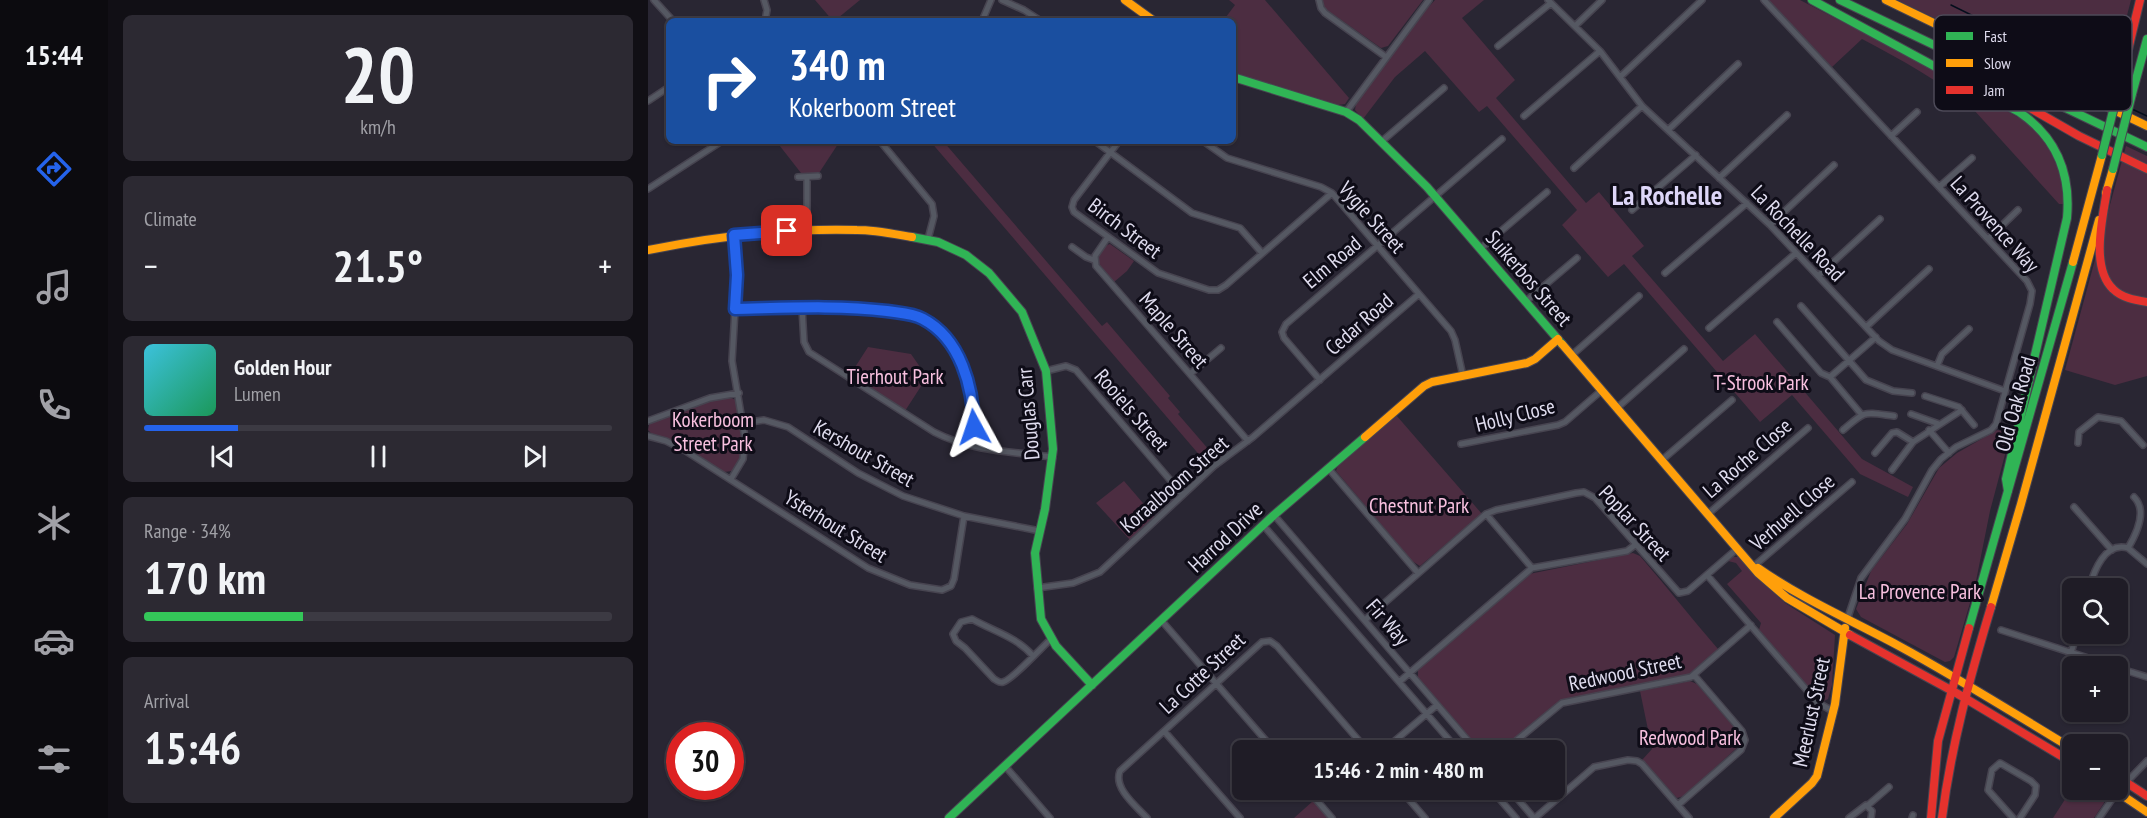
<!DOCTYPE html>
<meta charset="utf-8">
<style>
body{margin:0;font-family:"PT Sans Narrow",sans-serif;background:#2c2932;color:#f1f3f6;height:100vh;display:flex;flex-direction:column;font-size:22px;white-space:nowrap}
*{box-sizing:border-box;margin:0}
p{font-size:20px;color:#a1a1a7}
.icon{flex:none;width:33px;height:33px;fill:none;stroke:currentColor;stroke-width:2;stroke-linecap:round;stroke-linejoin:round}
.map{position:relative;flex:1;overflow:hidden}
.drawer{display:flex;flex-direction:column;gap:15px;padding:15px;background:#110f15;width:540px}
.drawer>*{flex:none}
.top-card{position:absolute;left:18px;top:18px;width:570px;height:126px;border-radius:9px;box-shadow:0 2px 4px #0004,0 0 0 2px #3c3a43;background:#1a4fa0;color:#fff;overflow:hidden}
.controls{position:absolute;left:1414px;top:578px;display:grid;gap:12px}
.controls a{display:grid;place-items:center;width:66px;height:66px;border-radius:9px;background:#1f1c26;box-shadow:0 2px 4px #0004,0 0 0 2px #3c3a43;font-size:30px}
.speed{position:absolute;left:18px;top:722px;display:flex;gap:12px;font-size:30px;font-weight:700;text-align:center}
.speed>*{display:grid;place-content:center;width:78px;height:78px;border-radius:50%;background:#1f1c26;box-shadow:0 2px 4px #0004,0 0 0 2px #3c3a43;line-height:1}
.speed .limit{border:9px solid #d22;background:#fff;color:#111}
.pin{position:absolute;display:grid;place-items:center;width:51px;height:51px;color:#fff;margin:-26px;border-radius:12px;box-shadow:0 3px 9px #0006}
.me{position:absolute;width:66px;margin:-33px;rotate:355deg;stroke-linejoin:round;filter:drop-shadow(0 0 4px #0008)}
.turn{display:flex;align-items:center;gap:21px;height:126px;padding:0 24px;font-size:27px}
.turn .icon{width:78px;height:78px;stroke-width:2.5}
.turn b{display:block;font-size:42px;line-height:51px}
.big{font-size:45px;font-weight:800;line-height:1.1}
.drawer .widget{flex:1;display:flex;flex-direction:column;justify-content:center;gap:9px;min-width:0;padding:0 21px;border-radius:9px;background:#2c2932}
.drawer .dial{align-items:center;gap:0}
.dial b{font-size:78px;line-height:1}
.song{display:flex;align-items:center;gap:18px}
.cover{width:72px;height:72px;border-radius:9px;background:linear-gradient(135deg,hsl(190 70% 55%),hsl(150 70% 35%))}
.played{height:6px;border-radius:3px;background:linear-gradient(90deg,#2563eb 20%,#3c3a43 20%)}
.keys{display:flex;justify-content:space-around;direction:ltr}
.heat{display:flex;justify-content:space-between;align-items:center;font-size:33px;direction:ltr}
.charge{height:9px;border-radius:4px;background:linear-gradient(90deg,#34c759 34%,#3c3a43 0)}
.trip{position:absolute;left:584px;top:740px;width:333px;height:60px;border-radius:9px;background:#1f1c26;box-shadow:0 2px 4px #0004,0 0 0 2px #3c3a43;font-weight:800;line-height:60px;text-align:center}
main{display:flex;flex:1;min-height:0}
.menu{display:flex;flex-direction:column;width:108px;justify-content:space-around;align-items:center;background:#0c0b0f;color:#a1a1a7}
.menu .icon{width:42px;height:42px}
.menu .current{color:#2563eb}
.menu b{font-size:27px;color:#f1f3f6}
.map>svg:first-child{display:block}
.green{fill:#4c2d41}
.lines{fill:none;stroke-linecap:round;stroke-linejoin:round}
.stream{stroke:#040e1c;stroke-width:1.5}
.street-casing{stroke:#474450;stroke-width:8}
.fast-casing{stroke:#474450;stroke-width:10}
.slow-casing{stroke:#474450;stroke-width:10}
.jam-casing{stroke:#474450;stroke-width:10}
.street{stroke:#555862;stroke-width:5}
.fast{stroke:#30b455;stroke-width:8}
.slow{stroke:#ff9f0a;stroke-width:8}
.jam{stroke:#e5322d;stroke-width:8}
.fast-bridge-casing{stroke:#474450;stroke-width:10;stroke-linecap:butt}
.fast-bridge{stroke:#30b455;stroke-width:8}
.route-casing{stroke:#184099;stroke-width:15}
.route{stroke:#2563eb;stroke-width:10}
.labels{text-anchor:middle;dominant-baseline:central;stroke-width:6;stroke-linejoin:round;paint-order:stroke}
.street-label{font-size:21px;fill:#dfdcee;stroke:#0e0c17}
.park-label{font-size:21px;fill:#f8c0df;stroke:#0e0c17}
.district-label{font-size:27px;font-weight:bold;fill:#ddd6f8;stroke:#0e0c17}
.key{fill:#0e0c17;stroke:#4d4a58;stroke-width:1.5}
.key-label{font-size:16px;fill:#dfdcee}
</style>
<main>
<nav class="menu">
<b>15:44</b>
<svg class="icon current" aria-label="directions" viewBox="0 0 24 24"><path d="M12 3l9 9-9 9-9-9zM9 14v-3h6M13 9l2 2-2 2"/></svg>
<svg class="icon" aria-label="music" viewBox="0 0 24 24"><path d="M9 18V5l10-2v13"/><circle cx="6" cy="18" r="3"/><circle cx="16" cy="16" r="3"/></svg>
<svg class="icon" aria-label="phone" viewBox="0 0 24 24"><path d="M5 4h4l2 5-3 2q2 4 5 5l2-3 5 2v4C11 20 4 13 5 4z"/></svg>
<svg class="icon" aria-label="climate" viewBox="0 0 24 24"><path d="M12 3v18M4 7l16 10M4 17L20 7"/></svg>
<svg class="icon" aria-label="car" viewBox="0 0 24 24"><path d="M5 17H2v-5l4-1 3-4h7l3 4 3 1v5h-3M9 17h6M6 11h13"/><circle cx="7" cy="17" r="2"/><circle cx="17" cy="17" r="2"/></svg>
<svg class="icon" aria-label="filters" viewBox="0 0 24 24"><path d="M4 7h16M4 17h16"/><circle cx="9" cy="7" r="2"/><circle cx="15" cy="17" r="2"/></svg>
</nav>
<section class="drawer">
<div class="widget dial"><b>20</b><p>km/h</p></div>
<div class="widget"><p>Climate</p>
<div class="heat"><a>−</a><b class="big">21.5°</b><a>+</a></div>
</div>
<div class="widget">
<div class="song"><i class="cover"></i><div><b>Golden Hour</b><p>Lumen</p></div></div>
<div class="played"></div>
<div class="keys"><svg class="icon" aria-label="previous" viewBox="0 0 24 24"><path d="M18 5L8 12l10 7zM5 5v14"/></svg><svg class="icon" aria-label="pause" viewBox="0 0 24 24"><path d="M8 5v14M16 5v14"/></svg><svg class="icon" aria-label="next" viewBox="0 0 24 24"><path d="M6 5l10 7-10 7zM19 5v14"/></svg></div>
</div>
<div class="widget"><p>Range · 34%</p><b class="big">170 km</b><div class="charge"></div></div>
<div class="widget"><p>Arrival</p><b class="big">15:46</b></div>
</section>
<div class="map">
<svg width="1499" height="818" viewBox="0 0 1499 818">
<rect width="100%" height="100%" fill="#292633"/>
<!-- green -->
<path class="green" d="M167 0H212L190 18 192 21H185Z
M581 0H617L701 98 697 104 690 105 585 73V21H575L587 5Z
M674 0H775L740 46 733 48 679 10 675 6Z
M787 0H836L814 18 867 80 848 98 938 203 951 192 996 246 984 256 1075 361 1107 334 1214 459 1265 487 1260 497 1212 474 1144 395 1112 422 976 264 960 277 914 225 929 210 839 106 831 112 777 51 747 77 715 119 707 110 708 103 774 14Z
M1120 0H1152L1268 60 1380 123 1400 145 1413 176 1416 204H1411L1326 110C1292 80 1253 60 1214 39L1184 67Z
M1249 0H1483L1457 100Z
M128 141H192L171 173H153Z
M282 141H295L454 326 459 322 522 396 520 398 532 412 530 414 568 458 560 465Z
M1478 146 1499 156V376L1467 385 1417 370Z
M462 244 486 261 479 271 466 282 450 263C449 255 454 246 462 244Z
M220 347 263 354 279 377 257 411 202 375Z
M81 397 88 400 90 403C93 426 100 452 84 471L76 472 31 443 5 435 0 430 1 425 5 421 58 402Z
M748 415 834 514 772 566 764 561 688 471 690 465Z
M1349 430 1363 432 1342 511 1327 586 1306 657 1302 661 1297 662 1213 617 1208 609 1223 571 1259 524 1291 468 1309 453Z
M476 481 507 517 482 540 448 503Z
M985 553 992 556C1019 587 1043 618 1070 649L1040 675 913 700 852 750H831L770 678V670L881 574Z
M1085 557H1090L1115 583 1137 603 1187 635 1184 685 1180 699 1176 701 1170 698 1111 630 1113 623 1079 584 1094 571 1088 563 1080 561Z
M1042 681 1049 684 1092 734 1094 741 1092 745 1036 796 1029 798 994 760 1004 749 992 691Z
M1425 787V789H1450L1456 793V803L1446 818H1405Z
M665 801 680 818H646Z"/>
<g class="lines">
<!-- stream -->
<path class="stream" d="M1303 5 1409 57 1414 66 1428 77 1466 100
M1484 109 1499 116"/>
<defs>
<path id="street" d="M6 0 25 21
M116 0 119 10 117 21
M354 0 376 10 393 21
M671 0 673 8 677 13 738 57
M900 0 952 51 994 106 1122 225 1231 341 1244 350 1357 391
M1116 0 1379 281 1384 291 1382 304 1348 424 1343 430 1308 447 1293 459 1284 470 1257 519 1213 578 1199 620
M334 21 343 0
M927 26 954 0
M850 46 903 3
M972 77 1054 0
M0 101 21 87
M698 112 781 0
M876 116 952 51
M1020 130 1090 64
M1243 136 1269 112
M232 141 284 204 286 216 280 239
M447 141 544 213 592 228 614 253
M471 141 426 200 424 207 426 212 510 273 561 290H570L578 285 684 193
M555 141 579 158 673 187 684 193 803 331 807 340 815 376
M733 142 796 88
M926 168 994 106
M150 177 170 176
M1071 178 1139 115
M1291 187 1324 158
M0 189 74 141
M984 210 1048 155
M1122 225 1186 165
M159 230V177
M460 237 447 256 448 266 600 441
M1340 239 1370 210
M424 247 438 257 446 260
M832 249 899 192
M1017 273 1099 203
M1170 276 1232 219
M877 302 929 258
M1153 306 1218 380 1245 391 1264 393
M154 308 156 342 161 352 286 432C322 451 365 452 405 457
M87 309C138 309 189 305 239 311 251 313 264 313 275 319 293 329 307 349 315 368 325 392 327 419 323 445
M1129 322 1173 373 1182 377 1213 414
M1218 327 1281 269
M1061 328 1148 253
M924 355 991 296
M1289 366 1294 354 1321 329
M398 371 418 366 428 370 535 495
M542 374 573 348
M1182 377 1228 337
M672 380 636 338 634 332 638 324 854 139
M1277 396 1311 407 1326 425
M969 408 1036 349
M1263 414 1291 424
M0 421 62 398 91 393
M96 423 116 420 140 427 210 473 255 496 316 516 392 531
M1195 430C1218 410 1215 412 1246 416
M1281 430 1301 453
M0 436 18 441 36 450 220 568 262 585 294 590 303 586 306 579 316 516
M1430 443 1431 432 1450 417 1473 421 1495 445
M813 444 910 425 917 422 954 390
M1227 453 1244 433 1249 432 1265 442
M1014 460 1084 400
M680 468 770 573
M1244 470 1265 442 1314 410
M83 479 95 459 97 438 84 361 89 275 86 235
M1426 507 1464 550
M838 514 884 568
M1060 514 1160 428
M626 515 828 750
M615 525 810 750
M1480 548C1489 533 1499 510 1486 497
M1106 566 1204 482
M1059 575 1169 702 1186 712
M389 588 425 583 452 572 566 466 605 437 771 294
M1441 588C1446 571 1457 541 1480 548L1499 564
M513 620 626 750
M717 620 838 514 848 510 928 493 936 492 947 498 1031 593 1040 591 1090 548
M1353 630 1465 666
M1423 653 1429 633
M385 656C369 637 345 631 324 619L313 622 305 634 308 641 317 648 346 679C350 681 351 683 355 682 364 680 395 646 404 638
M1470 668 1499 677
M751 682 884 568 979 551 987 545
M516 731 592 818
M736 750 789 705
M857 750 914 703 1043 677 1103 625
M357 766 402 818
M659 789 684 818
M752 789 777 818
M843 789 868 818
M861 789 886 818
M1030 805 1093 750 1097 740 1094 731 1046 675
M1219 806 1241 787
M499 818C488 806 465 788 472 771L614 642 622 641 629 646 719 750
M887 818 946 767 980 760 989 761 994 764 1041 818
M1201 818 1218 805 1224 811 1223 818
M1264 818 1265 815
M1365 818 1340 790 1344 770 1352 763 1383 781 1388 786 1387 795 1372 818
M1451 818 1469 792 1499 761"/>
<path id="fast" d="M1164 0 1371 112C1408 137 1423 173 1419 218L1358 479 1360 491
M1192 0 1499 147
M585 77 698 112 711 120 779 187 914 344
M1484 94 1499 39
M264 237 290 242 318 255 341 273 374 312 398 371 405 449 397 509 387 553 393 619 408 646 444 685
M1321 628 1425 262
M301 818 626 515 717 437"/>
<path id="slow" d="M477 0 506 21
M1238 0 1499 126
M1458 193 1465 169
M0 250C69 236 138 228 209 230 227 230 246 234 264 237
M1425 262 1454 155
M914 344 1110 573 1139 598 1202 635
M717 437 776 386 784 382 879 363 887 359 910 339
M1110 568C1154 599 1203 620 1251 646 1310 678 1367 714 1425 749
M1343 607 1373 504 1451 220
M1465 789 1499 812
M1126 818 1164 783 1169 776 1187 704 1197 628"/>
<path id="jam" d="M1318 75 1363 97 1431 136 1499 169
M1471 87 1492 0
M1459 190C1455 217 1442 267 1465 289 1474 298 1487 300 1499 302
M1202 635 1310 694 1425 763
M1470 777 1499 796
M1283 818 1290 741 1321 628
M1294 818C1303 746 1322 677 1343 607"/>
</defs>
<!-- street casing -->
<use href="#street" class="street-casing"/>
<!-- fast casing -->
<use href="#fast" class="fast-casing"/>
<!-- slow casing -->
<use href="#slow" class="slow-casing"/>
<!-- jam casing -->
<use href="#jam" class="jam-casing"/>
<!-- street -->
<use href="#street" class="street"/>
<!-- fast -->
<use href="#fast" class="fast"/>
<!-- slow -->
<use href="#slow" class="slow"/>
<!-- jam -->
<use href="#jam" class="jam"/>
<defs>
<path id="fast-bridge" d="M1454 155 1471 87
M1465 169 1484 94"/>
</defs>
<!-- fast-bridge casing -->
<use href="#fast-bridge" class="fast-bridge-casing"/>
<!-- fast-bridge -->
<use href="#fast-bridge" class="fast-bridge"/>
</g>
<g class="lines">
<defs>
<path id="route" d="M139 231 86 235 89 275 87 309C137 308 189 305 239 311 251 313 264 313 275 319 313 339 325 387 326 427"/>
</defs>
<!-- route casing -->
<use href="#route" class="route-casing"/>
<!-- route -->
<use href="#route" class="route"/>
</g>
<g class="labels">
<!-- street labels -->
<g class="street-label">
<text transform="translate(724 217) rotate(48)">Vygie Street</text>
<text transform="translate(1347 224) rotate(48)">La Provence Way</text>
<text transform="translate(477 228) rotate(37)">Birch Street</text>
<text transform="translate(1150 233) rotate(46)">La Rochelle Road</text>
<text transform="translate(684 262) rotate(-40)">Elm Road</text>
<text transform="translate(881 278) rotate(49)">Suikerbos Street</text>
<text transform="translate(711 324) rotate(-41)">Cedar Road</text>
<text transform="translate(526 330) rotate(49)">Maple Street</text>
<text transform="translate(1367 404) rotate(-74)">Old Oak Road</text>
<text transform="translate(484 410) rotate(49)">Rooiels Street</text>
<text transform="translate(380 414) rotate(-95)">Douglas Carr</text>
<text transform="translate(867 415) rotate(-14)">Holly Close</text>
<text transform="translate(216 453) rotate(30)">Kershout Street</text>
<text transform="translate(1099 458) rotate(-41)">La Roche Close</text>
<text transform="translate(526 484) rotate(-41)">Koraalboom Street</text>
<text transform="translate(1144 512) rotate(-41)">Verhuell Close</text>
<text transform="translate(987 523) rotate(47)">Poplar Street</text>
<text transform="translate(188 526) rotate(32)">Ysterhout Street</text>
<text transform="translate(577 537) rotate(-43)">Harrod Drive</text>
<text transform="translate(740 622) rotate(49)">Fir Way</text>
<text transform="translate(977 672) rotate(-12)">Redwood Street</text>
<text transform="translate(554 673) rotate(-43)">La Cotte Street</text>
<text transform="translate(1163 712) rotate(-78)">Meerlust Street</text>
</g>
<!-- park labels -->
<g class="park-label">
<text x="247" y="376">Tierhout Park</text>
<text x="1113" y="382">T-Strook Park</text>
<text x="65" y="419">Kokerboom<tspan x="65" dy="24">Street Park</tspan></text>
<text x="771" y="505">Chestnut Park</text>
<text x="1272" y="591">La Provence Park</text>
<text x="1042" y="737">Redwood Park</text>
</g>
<!-- district labels -->
<g class="district-label">
<text x="1019" y="195">La Rochelle</text>
</g>
</g>
<!-- legend -->
<rect x="1286" y="15" width="198" height="96" rx="9" class="key"/>
<rect x="1298" y="32" width="27" height="8" fill="#30b455"/>
<rect x="1298" y="59" width="27" height="8" fill="#ff9f0a"/>
<rect x="1298" y="86" width="27" height="8" fill="#e5322d"/>
<g class="key-label">
<text x="1336" y="42">Fast</text>
<text x="1336" y="69">Slow</text>
<text x="1336" y="96">Jam</text>
</g>
</svg>
<div class="controls">
<a><svg class="icon" aria-label="search" viewBox="0 0 24 24"><circle cx="10" cy="10" r="6"/><path d="M15 15l6 6"/></svg></a>
<a>+</a>
<a>−</a>
</div>
<div class="speed"><div class="limit">30</div></div>
<div class="pin" style="left:139px;top:231px;background:#d93025"><svg class="icon" aria-label="arrive" viewBox="0 0 24 24"><path d="M6 21V4h12l-3 4 3 4H6"/></svg></div>
<svg class="me" style="left:326px;top:427px" viewBox="-20 -20 40 40"><path d="M0-17L14 15 0 8-14 15z" fill="#2563eb" stroke="#fff" stroke-width="4"/></svg>
<div class="trip">15:46 · 2 min · 480 m</div>
<div class="top-card">
<div class="turn"><svg class="icon" aria-label="right" viewBox="0 0 24 24"><path d="M7 20v-9h11M14 6l5 5-5 5"/></svg><div><b>340 m</b>Kokerboom Street</div></div>
</div>
</div>
</main>
